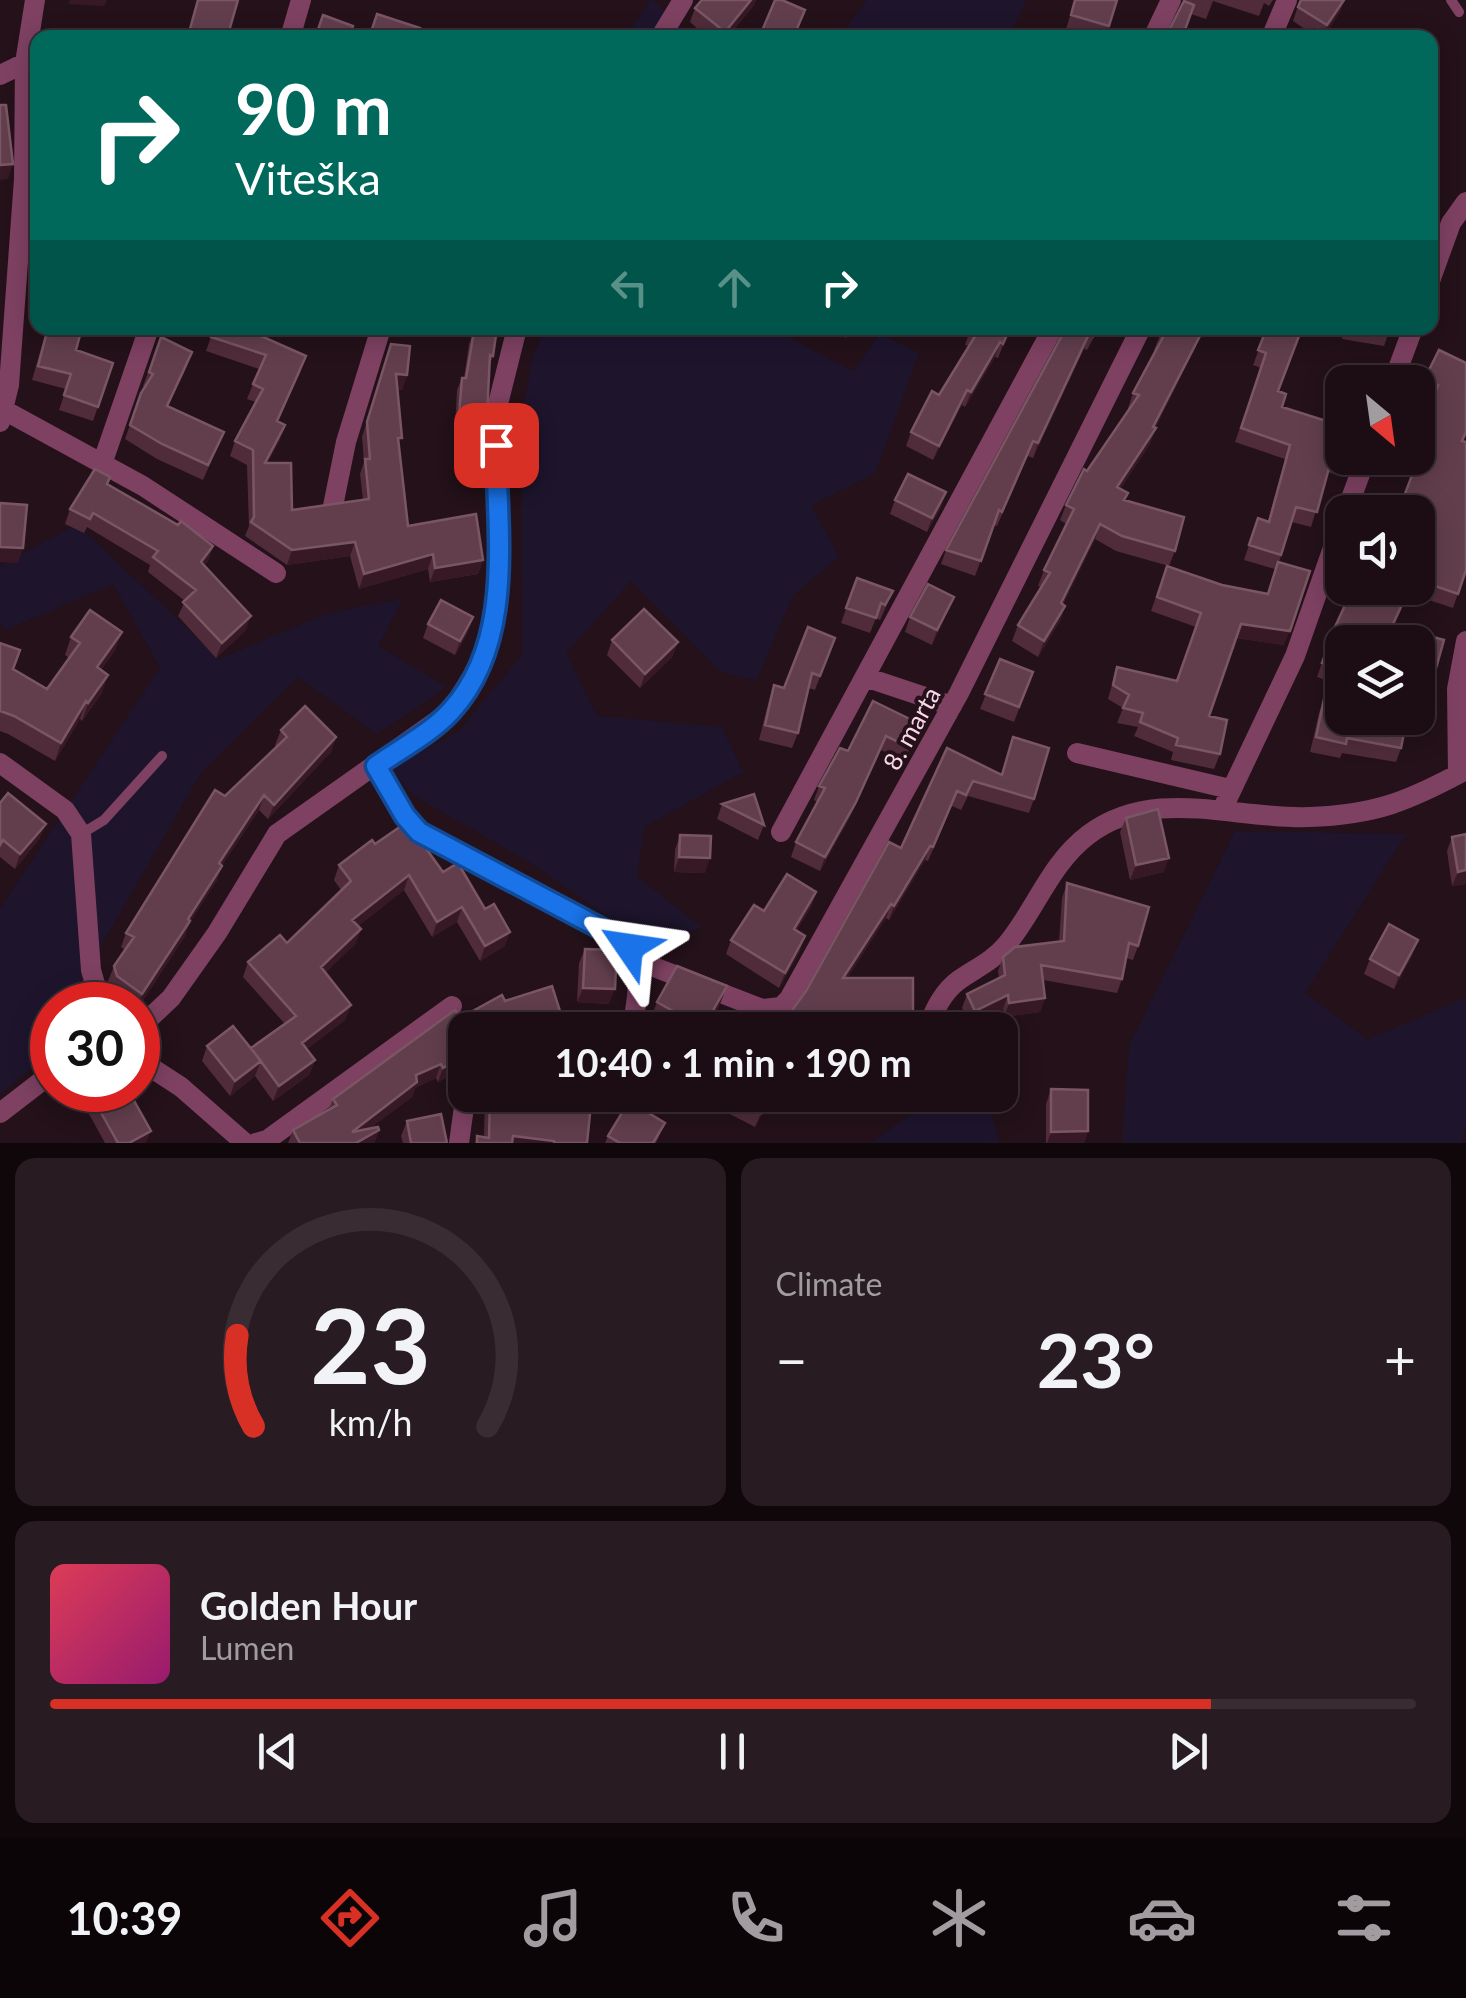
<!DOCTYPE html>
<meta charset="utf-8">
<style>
body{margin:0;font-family:Lato,sans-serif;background:#281b21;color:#f1f3f6;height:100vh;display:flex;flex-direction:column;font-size:38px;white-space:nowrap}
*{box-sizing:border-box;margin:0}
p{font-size:32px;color:#a09ca0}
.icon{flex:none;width:55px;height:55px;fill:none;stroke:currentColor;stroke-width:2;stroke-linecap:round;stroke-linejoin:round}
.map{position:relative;height:1143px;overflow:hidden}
.panel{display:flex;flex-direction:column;gap:15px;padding:15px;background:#0f070a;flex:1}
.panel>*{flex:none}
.top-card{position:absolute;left:30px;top:30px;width:1408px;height:305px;border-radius:20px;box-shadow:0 5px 25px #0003,0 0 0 2px #392d33;background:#00695c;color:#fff;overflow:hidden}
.needle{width:65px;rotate:151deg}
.buttons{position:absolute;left:1325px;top:365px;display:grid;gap:20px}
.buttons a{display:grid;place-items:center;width:110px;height:110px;border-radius:20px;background:#1b0d13;box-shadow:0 5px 25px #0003,0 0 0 2px #392d33;font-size:50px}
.speed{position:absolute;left:30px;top:982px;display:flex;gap:20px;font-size:50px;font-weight:700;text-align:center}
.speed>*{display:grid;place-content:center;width:130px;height:130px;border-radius:50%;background:#1b0d13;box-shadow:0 5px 25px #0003,0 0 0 2px #392d33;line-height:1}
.speed .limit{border:15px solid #d22;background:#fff;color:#111}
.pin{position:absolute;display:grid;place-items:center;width:85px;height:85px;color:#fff;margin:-42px;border-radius:20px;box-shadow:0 5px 15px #0006}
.me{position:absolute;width:110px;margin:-55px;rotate:302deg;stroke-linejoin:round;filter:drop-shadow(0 0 8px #0008)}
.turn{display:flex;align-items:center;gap:35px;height:210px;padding:0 40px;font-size:45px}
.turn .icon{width:130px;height:130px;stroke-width:2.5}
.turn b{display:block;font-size:70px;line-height:85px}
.lanes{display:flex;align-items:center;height:95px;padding:0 40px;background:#0003;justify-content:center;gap:50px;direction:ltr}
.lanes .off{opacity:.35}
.big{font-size:75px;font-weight:700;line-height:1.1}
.panel .card{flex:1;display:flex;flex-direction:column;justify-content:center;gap:15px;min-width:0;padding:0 35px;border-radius:20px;background:#281b21}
.panel .dial{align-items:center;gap:0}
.dial svg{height:260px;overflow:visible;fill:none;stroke:#392d33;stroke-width:7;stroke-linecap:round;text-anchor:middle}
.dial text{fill:#f1f3f6;stroke:none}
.song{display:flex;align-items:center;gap:30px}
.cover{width:120px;height:120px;border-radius:15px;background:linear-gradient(135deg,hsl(350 70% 55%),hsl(320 70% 35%))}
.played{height:10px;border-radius:5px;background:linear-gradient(90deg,#d93025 85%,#392d33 85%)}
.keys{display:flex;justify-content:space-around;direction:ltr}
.heat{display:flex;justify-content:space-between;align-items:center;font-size:55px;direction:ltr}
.panel .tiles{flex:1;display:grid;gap:15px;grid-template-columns:1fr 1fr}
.card:last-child{grid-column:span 2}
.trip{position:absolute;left:448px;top:1012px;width:570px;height:100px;border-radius:20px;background:#1b0d13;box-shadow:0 5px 25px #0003,0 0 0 2px #392d33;font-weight:700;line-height:100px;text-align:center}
.dock{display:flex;height:160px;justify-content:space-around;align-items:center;background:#0b0508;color:#a09ca0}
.dock .icon{width:70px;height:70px}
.dock .selected{color:#d93025}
.dock b{font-size:45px;color:#f1f3f6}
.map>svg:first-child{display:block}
.green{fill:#1e152d}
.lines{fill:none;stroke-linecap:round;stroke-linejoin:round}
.lane{stroke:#7e4162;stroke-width:10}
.street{stroke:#7e4162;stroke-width:20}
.wall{fill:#502c3a}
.shaded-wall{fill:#371925}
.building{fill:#623e4d;stroke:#7a5665;stroke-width:2.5}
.route-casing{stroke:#114b97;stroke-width:25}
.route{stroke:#1a73e8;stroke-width:18}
.labels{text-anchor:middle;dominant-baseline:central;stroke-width:8;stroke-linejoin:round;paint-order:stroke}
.street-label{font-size:25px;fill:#fbd8e8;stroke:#241119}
</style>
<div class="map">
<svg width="1466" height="1143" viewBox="0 0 1466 1143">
<rect width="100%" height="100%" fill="#241119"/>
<!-- green -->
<path class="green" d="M650 0H653L692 37 625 38Z
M867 0H1027L1008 37H839Z
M545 328H772L853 371 880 334 919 353 875 474 811 505 839 557 793 595 756 681 720 671 631 581 566 653 597 716 722 727 743 772 644 827 637 876 702 928 645 943 534 865 413 795 390 769 458 732 522 655 521 419 533 356Z
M77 524 219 659 328 613 403 599 378 646 447 687 377 734 298 677 202 771 75 991 86 1005H52V1059L32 1068 0 1094V909L160 667 113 584 5 630 0 621V566Z
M1235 831 1406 834 1305 993 1368 1040 1466 997V1125L1461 1143H1122L1129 1046Z
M939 1095H987L999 1143H870Z"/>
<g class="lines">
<!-- lane -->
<path class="lane" d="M1451 0 1459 12
M81 834 104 820 162 756"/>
<!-- street -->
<path class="street" d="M290 38 301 0
M660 38 683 0
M1153 38 1171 0
M1271 38 1287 0
M0 75 25 63
M1430 281 1451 223 1466 202
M1393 382 1413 328
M4 410 143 486 276 573
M0 422 9 385 24 179 25 63 35 0
M102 464 149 328
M333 506 346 442 381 328
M1346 512 1366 458
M865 677 952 706
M1077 753 1230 789
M0 763 65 810 81 834 91 970 101 1005
M376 766 405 815 419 832 619 938C647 964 637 996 632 1030
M1458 774 1457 689 1466 641
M1222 810 1295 656 1342 522
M781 832 1053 328
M636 960 762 1009 781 1007 789 999 959 693 1141 328
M138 1029 171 998 217 933 277 834 451 711 486 654 493 628 498 578 496 412 517 328
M926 1030C934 1012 942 992 959 980 976 968 993 961 1007 944 1036 909 1050 864 1088 835 1154 785 1234 820 1309 817 1375 815 1409 801 1466 770
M138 1059 181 1087 245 1143
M907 1100 908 1095
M0 1113 52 1073
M256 1143 267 1140 452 1006
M459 1143 464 1107 470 1095"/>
</g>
<!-- wall -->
<path class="wall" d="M702 0H756L754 5 727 38H708L690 22 695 8Z
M1075 0H1117L1105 38H1094L1066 29Z
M1185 0H1273L1269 6 1264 3 1259 16 1213 1 1206 19 1191 14 1182 38H1166Z
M1300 0 1341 10 1326 33 1314 35 1293 21Z
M47 328H82L76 350 113 363 93 421 59 410 66 389 32 380Z
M109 328H131L129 334Z
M214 328 250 331 301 371 278 421 280 440 267 463 292 510 363 500 360 474 364 462 362 437 391 344 407 375 402 390H398L399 446 408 526 483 560 478 574 430 582 428 569 359 589 350 556 287 565 245 536 249 526 247 465 230 456 235 441 256 402 247 399 259 369 206 351Z
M830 328H853L846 338Z
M971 328H1010L998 358 995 357 965 407 962 405 933 460 906 446 911 432 939 395 969 346 965 345Z
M1066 328H1099L1087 350 1084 349 1033 458 1028 456 997 526 994 525 975 576 941 564 946 550Z
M1163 328H1205L1155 428 1150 444 1120 489 1125 500 1175 551 1169 566 1116 551 1095 539 1063 604 1065 606 1060 621 1038 657 1012 641 1018 625 1041 587 1038 586 1044 570 1066 524 1060 520 1066 505 1129 409 1128 408 1133 393 1156 351 1154 350Z
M1267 328 1282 407 1347 458 1340 476 1328 472 1311 527 1292 522 1279 562 1284 645 1236 638 1209 716 1220 754 1214 769 1171 760 1173 752 1134 736 1138 727 1117 723 1123 708 1108 699 1117 667 1177 681 1196 627 1151 611 1167 566 1222 585 1267 594 1275 569 1244 560 1258 518 1268 521 1285 459 1235 442 1261 368 1253 365Z
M1344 328H1390L1384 346 1342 339Z
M474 331 493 356 490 364 482 428 455 427 457 390 462 378H464L469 344Z
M161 337 187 366 168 406 224 432 203 480 157 459 125 439 141 393 145 387 143 386Z
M1439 350 1466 363V433L1463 441 1466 442V570L1453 608 1408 593 1394 626 1444 640 1428 694 1418 691V642H1342V686L1317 677 1334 629 1353 588H1418V512H1398L1418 458H1416H1418V438L1432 399 1419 393Z
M108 484 213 546 208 561 204 565 246 630 216 658 178 616 185 601 148 572 150 565 87 527 84 533 65 524 70 509Z
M895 500 941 507 927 532 890 514Z
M857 578 893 591 880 620 876 618 870 633 841 623Z
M954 597 932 645 905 632 910 617Z
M428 624 468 632 455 655 423 638Z
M122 632 115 650 101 670 102 693 82 721 80 719 55 761 8 734 0 731V643L13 669 47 689 69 658 65 655 71 637Z
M835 638 815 690 808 688 798 733 792 748 759 740 769 700 774 685 784 688Z
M612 640 678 642 672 657 640 688 607 655Z
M1000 659 1033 672 1014 722 980 709Z
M1324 699 1401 748 1396 762 1342 753 1340 758 1310 752 1319 713Z
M873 701 915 738 904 761 881 750 850 817 820 871 791 857 796 842 817 802 814 800 819 786 848 751Z
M281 730 336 737 331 752 268 819 259 810 222 865 217 880 190 922 185 936 138 1008V1005H132L111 991 108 981 114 966 125 950 121 947 126 933 277 747 275 745Z
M1013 737 1034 799 1029 813 968 796 961 810 952 806 928 861 925 860 889 920 886 918 847 978 913 1030H778L806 991 901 848 947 748 1001 774Z
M0 803 40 838 15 869 0 857Z
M722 804 764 825 758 840 717 819Z
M1126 818 1164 872 1130 880 1120 832Z
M1466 834V884L1452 886 1447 851 1452 837Z
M680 835 705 873 674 872 675 850Z
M375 844 443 872 505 946 480 961 457 922 432 937 404 890 358 926 361 929 355 944 325 973 351 1005 345 1020 307 1049 315 1060 309 1075 273 1101 255 1076 230 1096 202 1061 207 1046 251 1049 285 1024 243 977 248 962 287 943 341 890 334 880 339 865Z
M1067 883 1138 946 1133 960 1126 958 1122 979 1117 993 1043 980 1045 998 1040 1012 1004 1017 1003 1009 970 1025 962 1008 967 994 999 978 998 971 1003 957 1059 941 1062 898Z
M816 892 811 907 796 931 800 951 779 988 726 954 731 940 764 911Z
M585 949 609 1004 577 1002 579 963Z
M1413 954 1394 989 1364 974 1370 959Z
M505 1001 465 1030V1067L438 1082 436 1078 415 1088 412 1097 370 1128 379 1130 374 1143H288L293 1130 329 1109 333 1099 460 1018Z
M657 1002 719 1007 706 1030H661L649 1023Z
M1051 1089 1088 1131 1084 1143H1046V1104Z
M485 1095H592L587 1143H475L477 1136 484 1137Z
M735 1095H772L755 1127 728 1113Z
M844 1095H887L881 1114 852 1110 843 1104Z
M94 1100 146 1143H105L89 1114Z
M407 1121 447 1143H403L401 1136Z
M665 1123 656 1143H605L608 1136Z"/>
<!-- shaded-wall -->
<path class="shaded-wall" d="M70 0H107L104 6 68 4Z
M751 0H756L754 5 727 38H723L725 32Z
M1344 0 1341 10 1323 38 1327 25Z
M13 164 8 179 0 180V165Z
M1204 328 1200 339 1150 437 1156 428 1150 444 1111 502 1117 487 1153 427Z
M1089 334 1084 349 1033 458 1038 443Z
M1000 342 995 357 965 407 971 392Z
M396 374 407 375 402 390 391 389Z
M967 390 962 405 933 460 939 446Z
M459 415 487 416 482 428 455 427Z
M285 425 280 440 259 478 265 463Z
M946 492 941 507 927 532 932 518Z
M1100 524 1095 539 1055 619 1061 603Z
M355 542 350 556 287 565 292 550Z
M213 546 208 561 196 576 201 562Z
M0 547 23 548 18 563 0 562Z
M433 554 428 569 359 589 364 574Z
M483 560 478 574 430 582 435 568Z
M954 597 948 611 932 645 937 630Z
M1065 606 1060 621 1038 657 1044 641Z
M251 616 246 630 216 658 222 643Z
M473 617 468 632 455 655 460 641Z
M1241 624 1290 631 1284 645 1236 638Z
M122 632 115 650 90 685 97 667Z
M678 642 672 657 640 688 645 674Z
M108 675 102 693 82 721 88 703Z
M86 701 80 719 55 761 61 743Z
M886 736 850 817 820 871 825 857Z
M336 737 331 752 268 819 274 805Z
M264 795 259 810 213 878 219 863Z
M46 824 40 838 15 869 20 854Z
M930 846 925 860 889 920 894 906Z
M679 857 710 858 705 873 674 872Z
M1169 858 1164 872 1130 880 1136 865Z
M222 866 217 880 190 922 185 936 138 1008 142 994Z
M1466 870V884L1452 886 1458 872Z
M409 875 404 890 347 935 352 920Z
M816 892 811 907 788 943 794 929Z
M891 904 886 918 837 993 843 978Z
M462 907 457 922 432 937 437 922Z
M361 929 355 944 316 982 321 967Z
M510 932 505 946 480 961 485 946Z
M805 936 800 951 779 988 785 973Z
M1418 940 1413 954 1394 989 1399 975Z
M727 986 719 1007 706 1030H702Z
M583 988 615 989 609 1004 577 1002Z
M1008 995 1003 1009 970 1025 975 1011Z
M1045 998 1040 1012 1004 1017 1009 1003Z
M351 1005 345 1020 297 1057 302 1043Z
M826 1021 858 1025 856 1030H821Z
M465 1055V1067L438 1082 443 1068Z
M315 1060 309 1075 273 1101 279 1086Z
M261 1061 255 1076 230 1096 235 1081Z
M441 1064 436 1078 415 1088 412 1097 351 1143 352 1132 416 1075Z
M770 1095H772L755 1127 761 1113Z
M379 1130 374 1143H356Z
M151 1131 146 1143H129Z
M1088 1131 1084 1143H1047L1051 1132Z
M513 1136 554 1141V1143H511Z"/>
<!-- building -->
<path class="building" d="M198 0H238L227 38H181L182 34 188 36Z
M702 0H751L725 32 695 8Z
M775 0H782L805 10 793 38H759Z
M1075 0H1117L1109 26 1071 15Z
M1301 0H1344L1327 25 1298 7Z
M1184 1 1194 5 1182 38H1178L1167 34Z
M377 14 420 28 416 38H367L368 31 371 32Z
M323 15 353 26 349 38H315Z
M1318 29 1333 38H1313Z
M0 105H6L13 164 0 165Z
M48 328H82L76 350 113 363 98 407 64 395 71 374 38 366Z
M214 328H251L250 331 306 356 277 421 285 425 265 463H291L292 510 369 499 365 459H370L367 422 391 344 410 346 407 375 396 374 402 438H398L408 526 476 514 483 560 435 568 433 554 364 574 355 542 292 550 251 522 254 517 253 450 235 441 263 389 253 384 266 355 211 337Z
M971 328H1010L1003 344 1000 342 971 392 967 390 939 446 911 432 932 391 939 395 977 333 970 330Z
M1066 328H1097L1093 336 1089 334 1038 443 1033 441 1002 512 999 510 981 561 946 550Z
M1163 328H1204L1153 427 1156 428 1117 487 1128 493 1124 500 1184 517 1175 551 1122 536 1100 524 1061 603 1065 606 1044 641 1018 625 1050 573 1044 570 1074 509 1066 505 1084 469 1087 471 1139 395 1133 393 1163 337 1159 335Z
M1267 328H1302L1278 391 1286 394 1282 407 1342 426V458H1347L1346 461 1332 457 1317 512 1296 507 1281 555 1249 545 1258 518 1269 522 1290 445 1241 428 1266 353 1258 350Z
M1366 328H1390L1389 332Z
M474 331 496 335 493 356 490 355 487 416 459 415 462 378H466Z
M161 337 192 352 167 406 224 432 208 465 162 444 130 425 141 393 153 374 149 372Z
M1439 350 1466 363V432L1462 441 1466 442V570L1458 594 1418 580V512H1398L1424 444 1418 441V438L1438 385 1425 378Z
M95 469 110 477 107 484 178 525 181 521 213 546 201 562 251 616 222 643 183 602 196 590 153 557 158 551 93 513 90 519 70 509Z
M908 474 946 492 932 518 895 500Z
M0 503 27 505 23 548 0 547Z
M1278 562 1310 571 1290 631 1241 624 1209 716 1227 720 1220 754 1176 745 1178 738 1140 722 1143 713 1123 708 1129 695 1113 685 1117 667 1177 681 1201 613 1157 597 1167 566 1222 585 1268 594Z
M857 578 893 591 885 605 881 603 876 618 846 608Z
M928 584 954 597 937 630 910 617Z
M1353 588H1410L1392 626 1444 640 1433 679 1418 675V642H1342V669L1322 663 1334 629Z
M441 600 473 617 460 641 428 624Z
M644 609 678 642 645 674 612 640Z
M90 610 122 632 97 667 108 675 88 703 86 701 61 743 14 716 0 711V643L20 650 13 669 47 689 80 643 71 637Z
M808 627 835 638 820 676 812 673 798 733 765 725 774 685 784 688Z
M1000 659 1033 672 1019 707 985 694Z
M1324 699 1342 703V718H1407L1401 748 1347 738 1346 744 1316 737Z
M873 701 920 724 909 747 886 736 856 802 825 857 796 842 825 788 819 786 840 748 848 751Z
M305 706 336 737 274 805 264 795 219 863 222 866 188 919 190 921 142 994 117 976 114 966 134 937 126 933 215 790 225 796 287 737 281 730Z
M1013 737 1049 748 1034 799 973 781 966 795 957 791 933 847 930 846 894 906 891 904 843 978H913V1030H857L858 1025 826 1021 821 1030H778L806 991 889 842 901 848 947 748 1002 775Z
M8 793 46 824 20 854 3 840 0 845V803Z
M754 794 764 825 722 804Z
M1158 809 1169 858 1136 865 1126 818Z
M407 822 443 872 458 863 485 909 494 904 510 932 485 946 462 907 437 922 409 875 352 920 361 929 321 967 351 1005 302 1043 315 1060 279 1086 251 1048 296 1016 248 962 280 935 287 943 351 881 339 865 372 840 375 844Z
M1466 834V870L1458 872 1452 837Z
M680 835 711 836 710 858 679 857Z
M787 874 816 892 794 929 805 936 785 973 731 940 754 905 764 911Z
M1067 883 1149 907 1138 946 1129 943 1122 979 1041 965 1045 998 1009 1003 1008 995 975 1011 967 994 1005 975 1003 957 1015 947 1064 941Z
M1389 924 1418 940 1399 975 1370 959Z
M585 949 617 950 615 989 583 988Z
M677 966 727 986 703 1028 657 1002Z
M552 986 566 1030H562V1028L557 1030H465V1055L443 1068 441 1064 416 1075 417 1082 352 1132 378 1127 379 1130 356 1143H300L293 1130 337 1105 333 1099 455 1010 460 1018 502 995 505 1001Z
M233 1026 261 1061 235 1081 207 1046Z
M1051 1089 1088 1090V1131L1051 1132Z
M112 1090H128L151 1131 129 1143H118L94 1100Z
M490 1095H592L587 1143H554V1141L513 1136 512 1143H477V1136L489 1138Z
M735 1095H770L761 1113 733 1099Z
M857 1095H887L886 1100Z
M629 1101 665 1123 653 1143H620L608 1136Z
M441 1114 447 1143H411L407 1121Z"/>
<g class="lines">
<defs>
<path id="route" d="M496 445C497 533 515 641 451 711 431 733 400 749 376 766L405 816 419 832 619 938 629 947"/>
</defs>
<!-- route casing -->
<use href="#route" class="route-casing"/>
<!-- route -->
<use href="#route" class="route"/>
</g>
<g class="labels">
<!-- street labels -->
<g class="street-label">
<text transform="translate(911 728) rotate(-61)">8. marta</text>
</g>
</g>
</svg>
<div class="buttons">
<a><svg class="needle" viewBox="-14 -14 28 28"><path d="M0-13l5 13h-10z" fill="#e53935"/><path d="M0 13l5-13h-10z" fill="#a09ca0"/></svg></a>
<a><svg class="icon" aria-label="sound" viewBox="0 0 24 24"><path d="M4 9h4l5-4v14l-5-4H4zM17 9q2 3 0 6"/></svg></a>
<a><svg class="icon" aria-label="layers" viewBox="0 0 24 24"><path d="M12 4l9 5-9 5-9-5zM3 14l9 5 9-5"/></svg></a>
</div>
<div class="speed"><div class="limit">30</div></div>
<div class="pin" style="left:496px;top:445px;background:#d93025"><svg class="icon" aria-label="arrive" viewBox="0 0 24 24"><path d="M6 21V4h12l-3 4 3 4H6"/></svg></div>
<svg class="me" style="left:629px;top:947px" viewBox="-20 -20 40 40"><path d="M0-17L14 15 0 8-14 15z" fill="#1a73e8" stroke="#fff" stroke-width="4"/></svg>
<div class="trip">10:40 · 1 min · 190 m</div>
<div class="top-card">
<div class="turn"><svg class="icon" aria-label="right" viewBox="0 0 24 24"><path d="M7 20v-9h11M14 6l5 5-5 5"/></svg><div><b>90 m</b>Viteška</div></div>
<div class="lanes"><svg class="icon off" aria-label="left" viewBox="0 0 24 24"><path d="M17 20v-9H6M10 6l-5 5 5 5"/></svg><svg class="icon off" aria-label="ahead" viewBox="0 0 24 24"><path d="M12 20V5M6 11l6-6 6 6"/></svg><svg class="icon" aria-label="right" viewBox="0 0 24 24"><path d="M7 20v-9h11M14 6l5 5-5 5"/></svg></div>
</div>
</div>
<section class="panel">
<div class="tiles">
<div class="card dial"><svg viewBox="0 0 100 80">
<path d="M14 69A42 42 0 1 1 86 69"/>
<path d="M14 69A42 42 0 0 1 9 41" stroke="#d93025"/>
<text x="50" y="56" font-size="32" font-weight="700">23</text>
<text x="50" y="72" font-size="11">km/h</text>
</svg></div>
<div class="card"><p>Climate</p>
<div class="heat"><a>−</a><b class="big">23°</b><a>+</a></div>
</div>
<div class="card">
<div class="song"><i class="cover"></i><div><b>Golden Hour</b><p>Lumen</p></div></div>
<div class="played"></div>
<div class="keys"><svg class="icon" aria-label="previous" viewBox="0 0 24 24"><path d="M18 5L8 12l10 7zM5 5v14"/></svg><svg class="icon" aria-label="pause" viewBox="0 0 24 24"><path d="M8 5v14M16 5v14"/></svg><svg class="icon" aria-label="next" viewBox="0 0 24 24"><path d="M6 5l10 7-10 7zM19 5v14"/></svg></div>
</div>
</div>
</section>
<nav class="dock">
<b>10:39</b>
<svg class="icon selected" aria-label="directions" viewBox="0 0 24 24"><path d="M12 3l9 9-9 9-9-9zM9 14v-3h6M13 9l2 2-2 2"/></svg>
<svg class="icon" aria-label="music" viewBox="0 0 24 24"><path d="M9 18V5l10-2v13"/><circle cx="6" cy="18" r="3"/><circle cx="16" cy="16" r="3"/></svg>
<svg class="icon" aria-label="phone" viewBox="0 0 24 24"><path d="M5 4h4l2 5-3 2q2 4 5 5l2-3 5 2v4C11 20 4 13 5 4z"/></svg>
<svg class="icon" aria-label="climate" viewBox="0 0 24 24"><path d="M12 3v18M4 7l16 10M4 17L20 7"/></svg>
<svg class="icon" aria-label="car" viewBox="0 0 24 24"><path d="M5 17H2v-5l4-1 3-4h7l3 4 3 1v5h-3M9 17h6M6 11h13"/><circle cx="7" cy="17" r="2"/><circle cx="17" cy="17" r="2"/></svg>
<svg class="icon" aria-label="filters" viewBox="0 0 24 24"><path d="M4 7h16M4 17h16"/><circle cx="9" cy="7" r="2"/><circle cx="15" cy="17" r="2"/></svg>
</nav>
